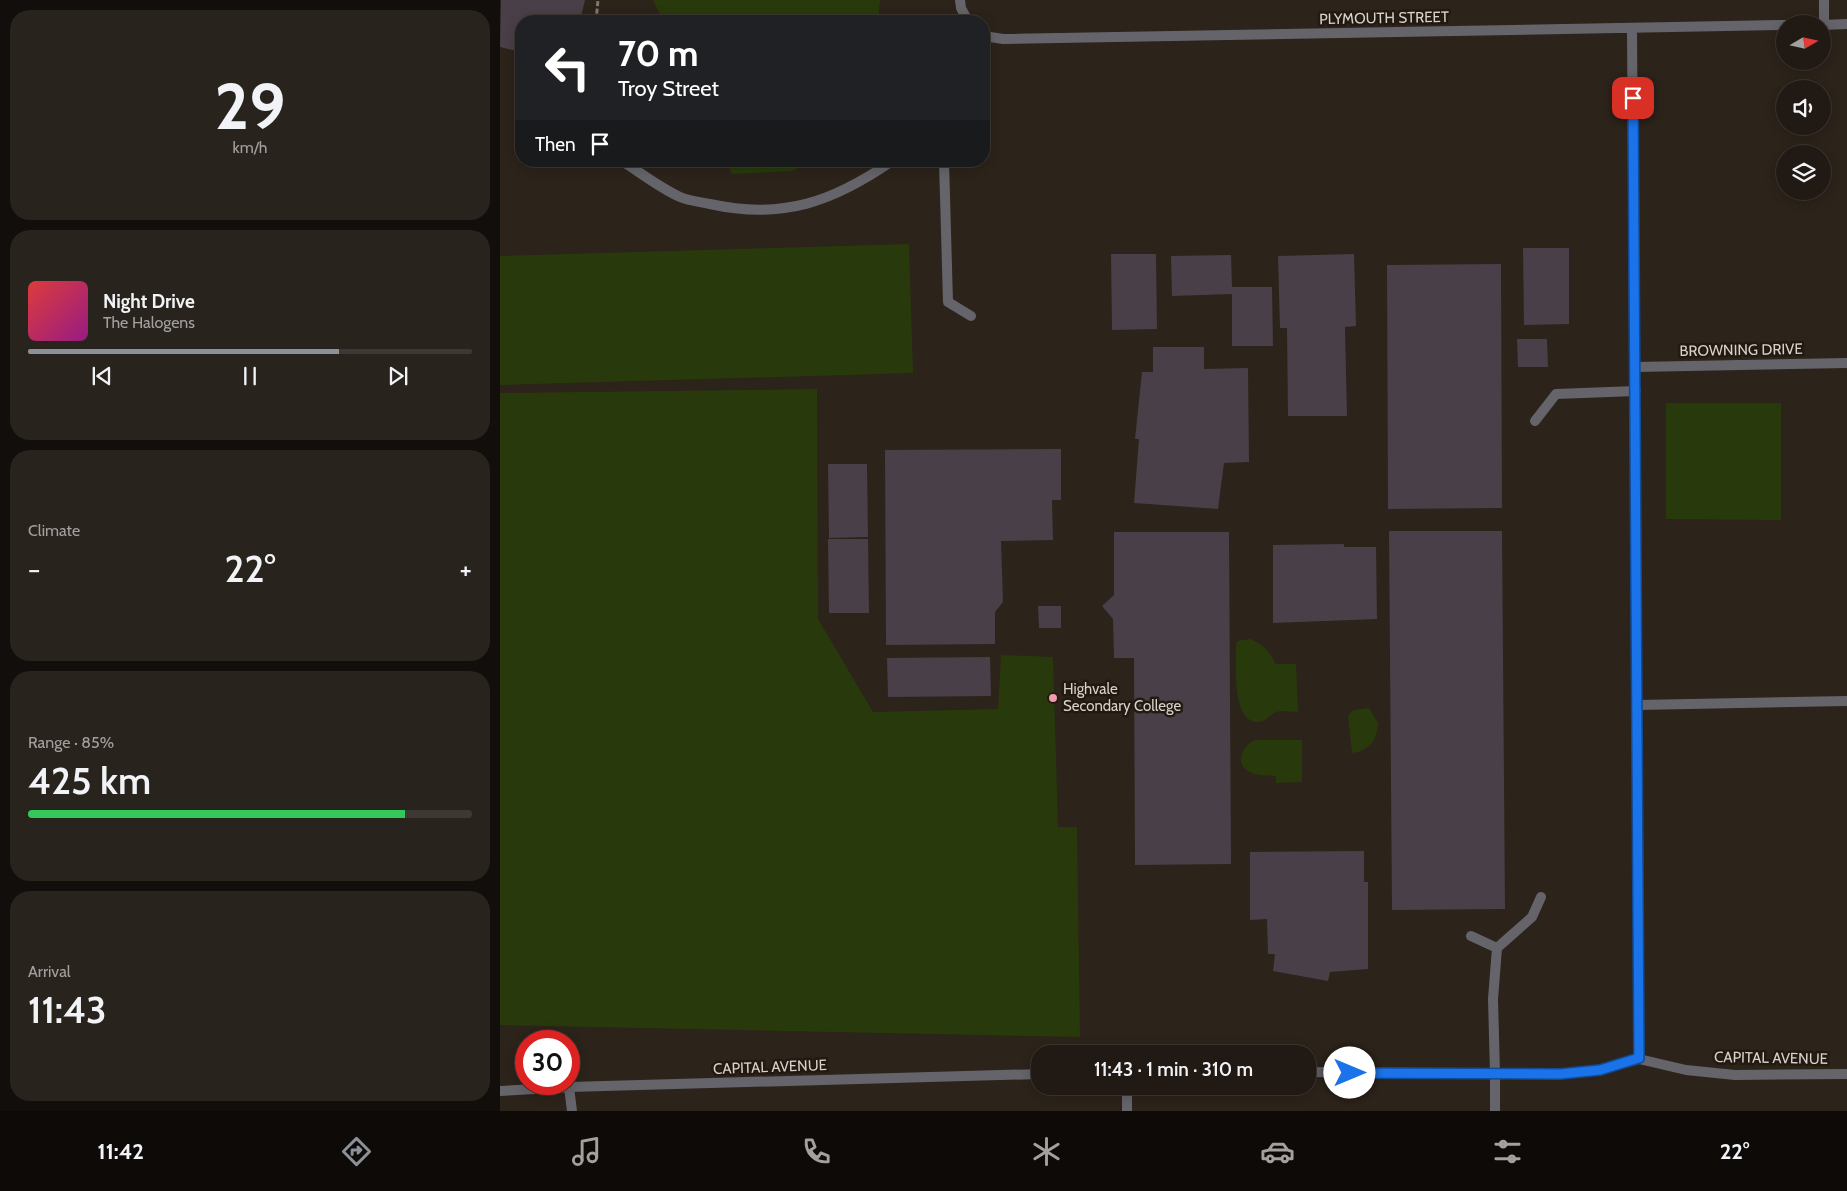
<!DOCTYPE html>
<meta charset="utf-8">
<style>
body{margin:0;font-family:Cabin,sans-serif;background:#29231d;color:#f1f3f6;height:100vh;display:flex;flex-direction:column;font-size:19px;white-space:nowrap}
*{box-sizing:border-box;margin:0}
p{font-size:16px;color:#a2a1a0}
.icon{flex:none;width:28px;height:28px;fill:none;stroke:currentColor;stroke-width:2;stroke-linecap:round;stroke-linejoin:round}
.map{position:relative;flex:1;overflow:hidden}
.sheet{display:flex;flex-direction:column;gap:10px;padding:10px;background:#120e0b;width:500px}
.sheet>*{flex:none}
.guide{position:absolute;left:15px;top:15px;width:475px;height:152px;border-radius:20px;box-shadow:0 2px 12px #0003,0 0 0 1px #3e3834;background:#202124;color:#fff;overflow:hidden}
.needle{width:32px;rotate:81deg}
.fabs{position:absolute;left:1276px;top:15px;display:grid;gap:10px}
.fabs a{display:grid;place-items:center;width:55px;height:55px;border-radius:50%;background:#211a14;box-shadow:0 2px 12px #0003,0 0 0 1px #3e3834;font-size:25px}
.speed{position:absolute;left:15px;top:1030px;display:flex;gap:10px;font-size:25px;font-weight:700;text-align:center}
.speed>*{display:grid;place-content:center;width:65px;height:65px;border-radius:50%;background:#211a14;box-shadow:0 2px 12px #0003,0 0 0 1px #3e3834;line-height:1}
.speed .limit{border:8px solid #d22;background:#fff;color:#111}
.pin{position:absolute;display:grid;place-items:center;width:42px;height:42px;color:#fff;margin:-21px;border-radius:10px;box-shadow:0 2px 8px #0006}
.me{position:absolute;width:55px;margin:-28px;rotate:90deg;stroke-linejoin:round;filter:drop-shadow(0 0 4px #0008)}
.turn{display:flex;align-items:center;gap:18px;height:105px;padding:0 20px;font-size:22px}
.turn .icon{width:65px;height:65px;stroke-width:2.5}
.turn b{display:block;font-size:35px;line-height:42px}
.then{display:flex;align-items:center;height:48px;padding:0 20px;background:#0003;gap:10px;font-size:19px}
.big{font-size:38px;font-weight:600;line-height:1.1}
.sheet .card{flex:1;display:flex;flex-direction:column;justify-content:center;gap:8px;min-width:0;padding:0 18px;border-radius:20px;background:#29231d}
.sheet .dial{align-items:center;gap:0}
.dial b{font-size:65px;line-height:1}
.song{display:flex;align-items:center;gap:15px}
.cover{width:60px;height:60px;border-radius:8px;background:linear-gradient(135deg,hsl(0 70% 55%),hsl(310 70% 35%))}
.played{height:5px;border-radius:2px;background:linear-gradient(90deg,#8c9099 70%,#3e3834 70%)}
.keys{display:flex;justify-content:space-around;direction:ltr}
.heat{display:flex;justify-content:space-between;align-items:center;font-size:28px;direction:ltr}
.charge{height:8px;border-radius:4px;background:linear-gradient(90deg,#34c759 85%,#3e3834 0)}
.trip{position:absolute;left:531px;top:1045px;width:285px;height:50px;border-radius:20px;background:#211a14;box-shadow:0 2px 12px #0003,0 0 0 1px #3e3834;font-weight:600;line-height:50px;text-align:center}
.tab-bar{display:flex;height:80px;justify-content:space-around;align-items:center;background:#0d0a08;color:#a2a1a0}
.tab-bar .icon{width:35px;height:35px}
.tab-bar .current{color:#8c9099}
.tab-bar b{font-size:22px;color:#f1f3f6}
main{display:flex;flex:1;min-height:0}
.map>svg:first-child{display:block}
.green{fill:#283a0b}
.building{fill:#493f48}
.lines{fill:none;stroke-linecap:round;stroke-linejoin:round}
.path{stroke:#807871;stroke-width:3;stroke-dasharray:5 2.5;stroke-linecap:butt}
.lane{stroke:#65646a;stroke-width:10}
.street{stroke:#65646a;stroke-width:10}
.route-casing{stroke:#114b97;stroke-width:12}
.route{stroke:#1a73e8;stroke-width:9}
.poi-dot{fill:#f39aa8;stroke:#221a11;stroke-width:2}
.labels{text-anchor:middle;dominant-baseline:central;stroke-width:5;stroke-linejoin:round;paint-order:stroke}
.street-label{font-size:15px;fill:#d7d1cb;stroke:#221a11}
.poi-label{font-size:15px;fill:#d7d1cb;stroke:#221a11;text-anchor:start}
</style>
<main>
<section class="sheet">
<div class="card dial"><b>29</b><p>km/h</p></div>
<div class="card">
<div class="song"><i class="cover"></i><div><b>Night Drive</b><p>The Halogens</p></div></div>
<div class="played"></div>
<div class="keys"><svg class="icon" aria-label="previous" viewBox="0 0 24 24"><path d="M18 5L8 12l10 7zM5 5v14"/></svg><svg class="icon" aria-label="pause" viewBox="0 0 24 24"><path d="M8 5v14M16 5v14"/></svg><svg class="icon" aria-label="next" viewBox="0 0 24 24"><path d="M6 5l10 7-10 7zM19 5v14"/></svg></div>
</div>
<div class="card"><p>Climate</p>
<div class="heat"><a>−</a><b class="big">22°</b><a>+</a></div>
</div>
<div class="card"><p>Range · 85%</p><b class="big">425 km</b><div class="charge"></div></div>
<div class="card"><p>Arrival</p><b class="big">11:43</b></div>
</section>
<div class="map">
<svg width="1347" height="1111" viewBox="0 0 1347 1111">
<rect width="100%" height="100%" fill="#2c231a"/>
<!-- green -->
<path class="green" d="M153 0H380L378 21H163Z
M226 161H316L292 171 232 174Z
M409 244 413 373 0 385V256Z
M317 389 318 619 373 712 498 709 501 655 553 657 558 827H577L580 1037 0 1025V393Z
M1166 403H1281V520L1166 519Z
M750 639C760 642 773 654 775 664H796L798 712C791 712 780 710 774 713 768 716 766 722 758 722 732 723 736 664 736 647L737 641Z
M869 708 878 723C877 740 870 751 852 753L848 716 853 710Z
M755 740H802V782L776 783V776C767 775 756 776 748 771 734 763 743 745 755 740Z"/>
<!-- building -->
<path class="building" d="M1 0H85L80 21H21V52L0 47Z
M1023 248H1069V324L1024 325Z
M611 254H656L657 329 612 330Z
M854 254 856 326 845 327 847 416H788L787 328H780L778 256Z
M731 255 732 287H772L773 346H732V294L672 296 671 256Z
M1001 264 1002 508 888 509 887 265Z
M1017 339H1047L1048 367H1018Z
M653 347H704V369L748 368 749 462 724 463 718 509 634 503 639 439H635L642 372H653Z
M561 449V500H552L553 540 501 541 503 602 495 612V644L386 645 385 450Z
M328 464H367L368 537 329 538Z
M889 531H1002L1005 909 892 910Z
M614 532H729L731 864 635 865 634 658H614L613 619 602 606 614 595Z
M328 539H368L369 613H329Z
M844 544V547H876L877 619 773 623V545Z
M538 606H561V628H539Z
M490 657 491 696 388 697 387 658Z
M864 851V882H868V969L830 972 828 981 773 971 775 954H768L767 919 750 920V852Z"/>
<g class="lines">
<!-- path -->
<path class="path" d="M96 21 98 0"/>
<!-- lane -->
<path class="lane" d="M122 161C141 173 160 188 180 197 189 201 201 202 210 204 282 220 333 202 392 161
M444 161 448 302 471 316
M1035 421 1056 394 1136 391
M971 936 997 948
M995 1073 993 999 997 948 1032 917 1041 897"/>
<!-- street -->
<path class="street" d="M460 0 461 8 468 21
M1324 0V25
M1322 25 1347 24
M1132 29 1139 1059
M484 36 503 39 1285 25
M1135 367 1347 363
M1138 705 1347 701
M808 1072 1060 1074 1100 1070 1139 1059 1186 1070 1235 1075 1347 1074
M995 1073V1111
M627 1086V1111
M69 1087 72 1111
M0 1091 69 1087 540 1074"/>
</g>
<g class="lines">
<defs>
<path id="route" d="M850 1073 1060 1074 1100 1070 1139 1058 1133 98"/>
</defs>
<!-- route casing -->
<use href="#route" class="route-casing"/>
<!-- route -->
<use href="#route" class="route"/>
</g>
<!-- markers -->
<circle class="poi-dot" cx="553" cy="698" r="5"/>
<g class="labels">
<!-- street labels -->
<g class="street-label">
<text transform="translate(884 18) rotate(-1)">PLYMOUTH STREET</text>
<text transform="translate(1241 350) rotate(-1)">BROWNING DRIVE</text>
<text transform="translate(1271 1058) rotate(1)">CAPITAL AVENUE</text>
<text transform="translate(270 1067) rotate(-2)">CAPITAL AVENUE</text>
</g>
<!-- poi labels -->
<g class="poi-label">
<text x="563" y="689">Highvale<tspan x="563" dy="17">Secondary College</tspan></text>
</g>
</g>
</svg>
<div class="fabs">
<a><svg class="needle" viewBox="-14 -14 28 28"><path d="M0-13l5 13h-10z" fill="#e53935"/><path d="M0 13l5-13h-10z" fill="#a2a1a0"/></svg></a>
<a><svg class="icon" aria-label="sound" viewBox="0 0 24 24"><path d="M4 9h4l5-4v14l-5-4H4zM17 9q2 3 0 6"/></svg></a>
<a><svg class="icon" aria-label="layers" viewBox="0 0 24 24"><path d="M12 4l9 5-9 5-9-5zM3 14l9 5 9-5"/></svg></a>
</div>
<div class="speed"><div class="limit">30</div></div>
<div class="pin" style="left:1133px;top:98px;background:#d93025"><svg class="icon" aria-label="arrive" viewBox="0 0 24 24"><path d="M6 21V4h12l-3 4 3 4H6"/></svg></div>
<svg class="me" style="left:850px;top:1073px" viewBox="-20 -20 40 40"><circle r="19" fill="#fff"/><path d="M0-13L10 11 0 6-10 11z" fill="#1a73e8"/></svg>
<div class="trip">11:43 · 1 min · 310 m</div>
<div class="guide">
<div class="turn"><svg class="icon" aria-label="left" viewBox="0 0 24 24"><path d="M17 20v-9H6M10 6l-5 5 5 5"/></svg><div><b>70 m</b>Troy Street</div></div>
<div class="then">Then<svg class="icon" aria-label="arrive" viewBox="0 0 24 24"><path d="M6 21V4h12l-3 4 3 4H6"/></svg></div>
</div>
</div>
</main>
<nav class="tab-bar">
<b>11:42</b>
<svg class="icon current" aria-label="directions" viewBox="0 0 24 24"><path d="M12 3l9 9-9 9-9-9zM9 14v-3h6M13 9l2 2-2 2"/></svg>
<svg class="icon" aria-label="music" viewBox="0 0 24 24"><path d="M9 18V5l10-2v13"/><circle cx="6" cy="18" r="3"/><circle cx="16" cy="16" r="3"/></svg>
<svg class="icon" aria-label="phone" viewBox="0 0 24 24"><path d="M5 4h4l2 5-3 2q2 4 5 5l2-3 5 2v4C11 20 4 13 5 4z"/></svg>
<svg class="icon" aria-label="climate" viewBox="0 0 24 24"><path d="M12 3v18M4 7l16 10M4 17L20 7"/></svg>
<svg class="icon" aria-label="car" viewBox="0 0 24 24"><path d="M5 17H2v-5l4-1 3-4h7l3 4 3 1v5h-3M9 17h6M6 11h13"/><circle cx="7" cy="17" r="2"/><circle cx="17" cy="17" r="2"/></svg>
<svg class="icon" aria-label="filters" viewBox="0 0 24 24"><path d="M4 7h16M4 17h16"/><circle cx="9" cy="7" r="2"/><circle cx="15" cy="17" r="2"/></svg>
<b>22°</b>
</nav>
